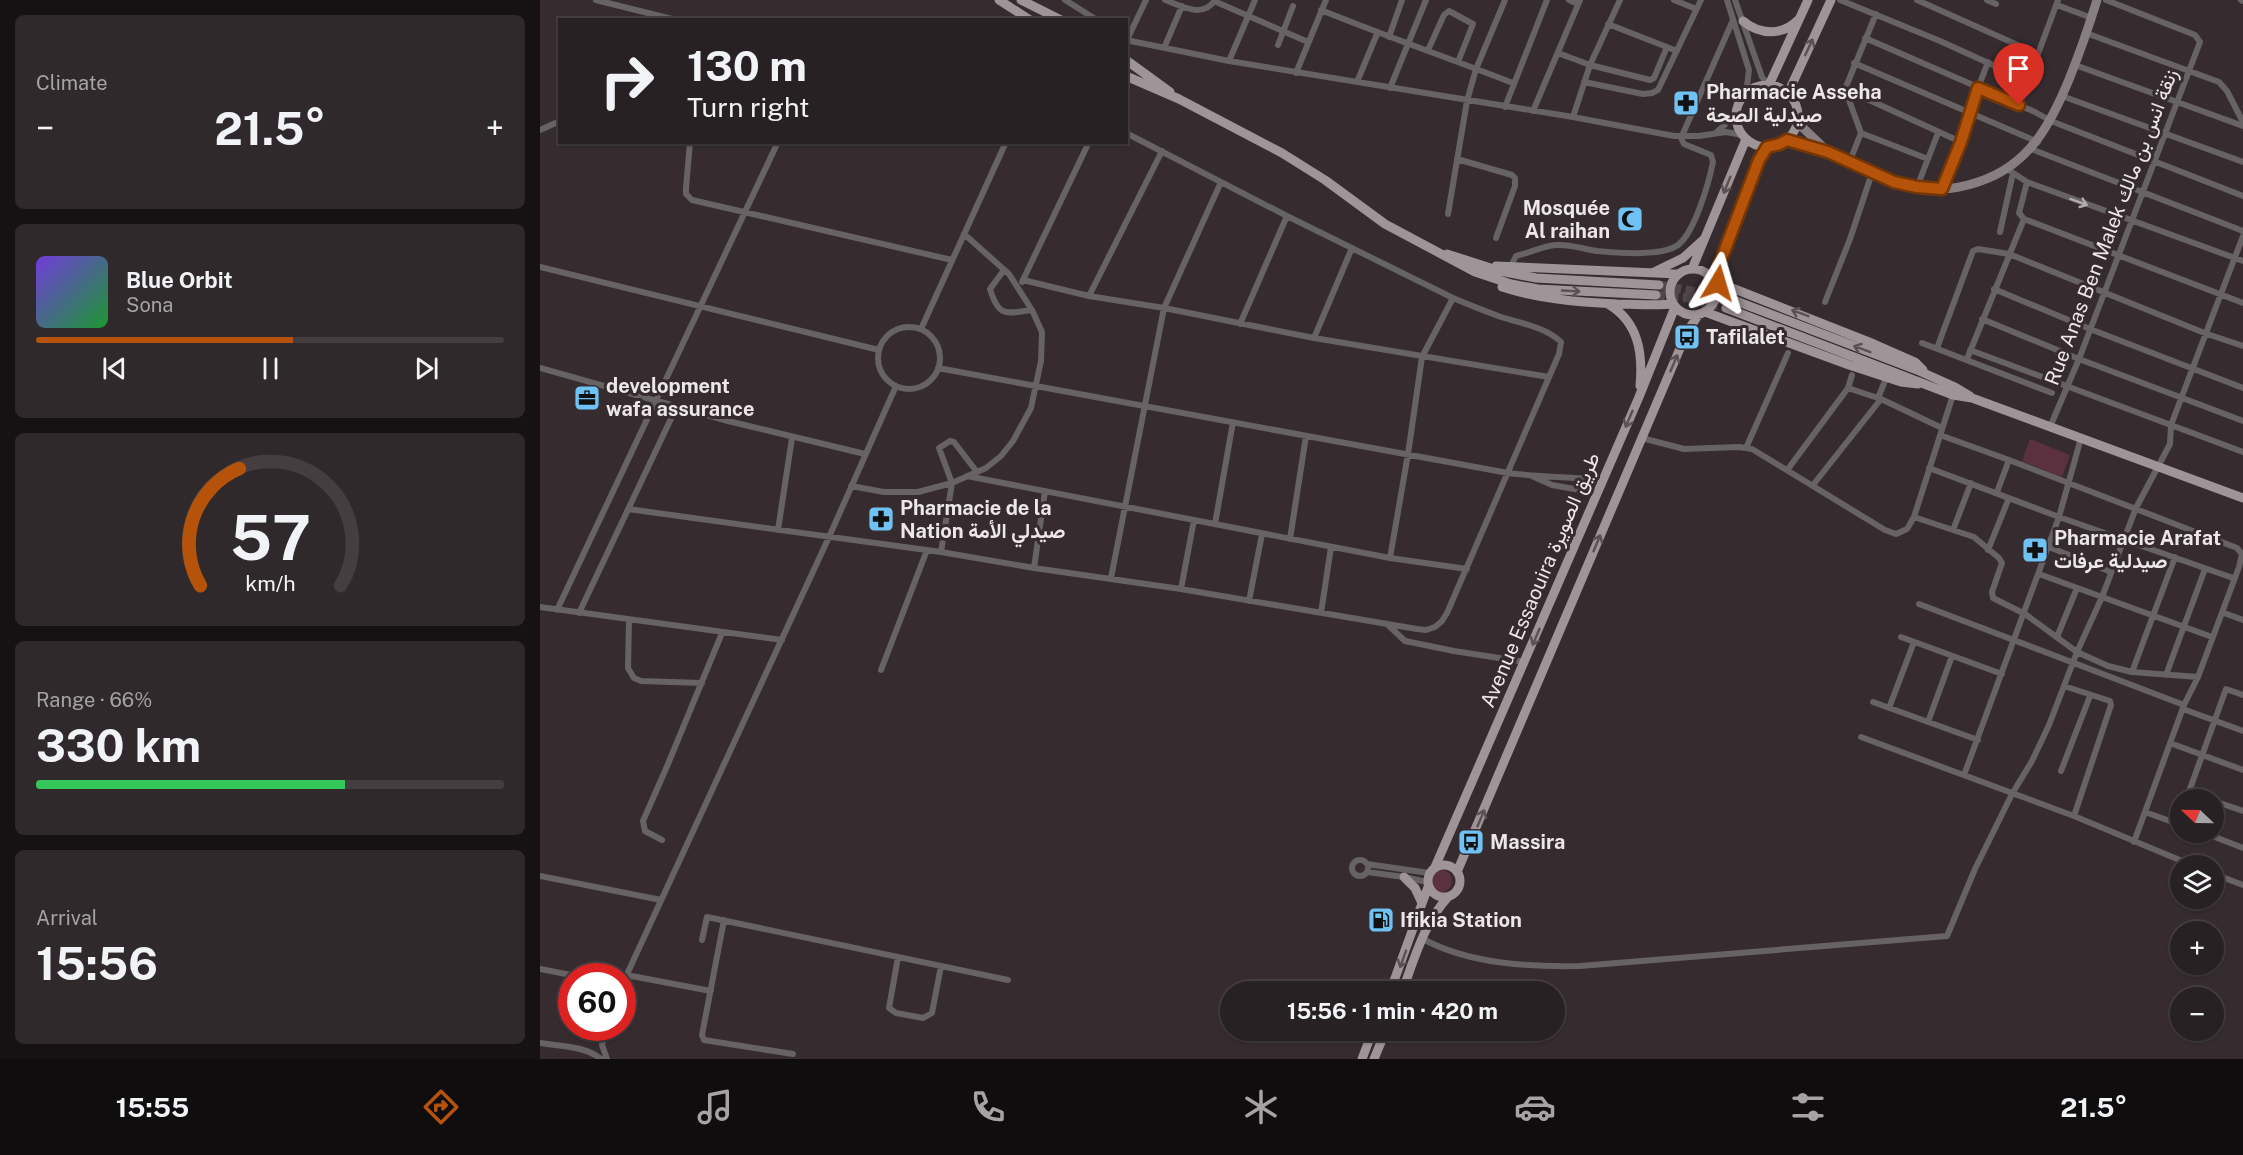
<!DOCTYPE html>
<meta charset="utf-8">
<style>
body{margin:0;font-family:"Public Sans",Vazirmatn,sans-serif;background:#30292b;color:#f1f3f6;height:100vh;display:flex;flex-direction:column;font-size:22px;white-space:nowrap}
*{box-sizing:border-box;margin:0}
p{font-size:20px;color:#a5a3a6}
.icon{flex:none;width:33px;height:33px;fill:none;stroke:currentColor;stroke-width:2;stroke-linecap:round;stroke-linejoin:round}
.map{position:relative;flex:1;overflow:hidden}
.drawer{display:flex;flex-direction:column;gap:15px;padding:15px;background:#161213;width:540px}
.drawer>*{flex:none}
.top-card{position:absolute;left:18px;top:18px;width:570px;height:126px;border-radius:0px;box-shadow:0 2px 4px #0004,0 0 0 2px #443e41;background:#282123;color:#f1f3f6;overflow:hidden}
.needle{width:39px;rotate:292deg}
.buttons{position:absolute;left:1630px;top:789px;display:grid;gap:12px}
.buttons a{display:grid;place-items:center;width:54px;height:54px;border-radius:50%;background:#282123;box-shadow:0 2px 4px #0004,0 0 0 2px #443e41;font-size:30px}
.speed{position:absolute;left:18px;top:963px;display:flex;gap:12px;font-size:30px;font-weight:700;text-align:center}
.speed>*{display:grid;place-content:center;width:78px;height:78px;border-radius:50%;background:#282123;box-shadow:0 2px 4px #0004,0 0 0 2px #443e41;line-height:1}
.speed .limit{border:9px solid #d22;background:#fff;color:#111}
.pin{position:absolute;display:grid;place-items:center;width:51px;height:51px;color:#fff;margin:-62px -26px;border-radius:50% 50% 50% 0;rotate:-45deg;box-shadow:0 0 6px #0007}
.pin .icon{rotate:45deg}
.me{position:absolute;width:66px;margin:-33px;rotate:7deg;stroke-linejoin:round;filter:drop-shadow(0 0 4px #0008)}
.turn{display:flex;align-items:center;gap:21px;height:126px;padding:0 30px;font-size:27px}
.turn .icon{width:78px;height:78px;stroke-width:2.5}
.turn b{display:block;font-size:42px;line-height:51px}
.big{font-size:45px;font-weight:700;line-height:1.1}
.drawer .card{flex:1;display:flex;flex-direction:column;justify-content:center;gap:9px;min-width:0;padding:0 21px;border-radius:9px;background:#30292b}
.drawer .dial{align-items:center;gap:0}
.dial svg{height:156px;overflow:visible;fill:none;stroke:#443e41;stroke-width:7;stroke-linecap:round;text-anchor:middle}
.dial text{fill:#f1f3f6;stroke:none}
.song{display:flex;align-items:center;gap:18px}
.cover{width:72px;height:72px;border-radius:9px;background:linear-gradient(135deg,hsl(260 70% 55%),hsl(130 70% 35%))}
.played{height:6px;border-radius:3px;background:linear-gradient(90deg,#b45309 55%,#443e41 55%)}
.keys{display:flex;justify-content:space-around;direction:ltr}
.heat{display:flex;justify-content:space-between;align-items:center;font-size:33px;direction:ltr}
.charge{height:9px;border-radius:4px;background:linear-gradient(90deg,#34c759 66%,#443e41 0)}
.trip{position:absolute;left:680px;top:981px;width:345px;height:60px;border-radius:30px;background:#282123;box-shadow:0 2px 4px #0004,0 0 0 2px #443e41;font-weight:700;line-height:60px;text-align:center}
.dock{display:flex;height:96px;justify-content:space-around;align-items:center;background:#100d0e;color:#a5a3a6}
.dock .icon{width:42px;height:42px}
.dock .selected{color:#b45309}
.dock b{font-size:27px;color:#f1f3f6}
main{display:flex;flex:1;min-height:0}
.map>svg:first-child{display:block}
.green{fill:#5c313f}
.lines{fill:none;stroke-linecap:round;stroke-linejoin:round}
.primary-tunnel{stroke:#52484b;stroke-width:9;stroke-dasharray:9 4.5;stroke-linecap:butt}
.street{stroke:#676263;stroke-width:6}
.secondary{stroke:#877e81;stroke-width:9}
.primary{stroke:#9f9497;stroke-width:9}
.oneway{stroke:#5b5053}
.oneway2{stroke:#b1abac}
.route-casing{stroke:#753606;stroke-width:15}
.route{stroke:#b45309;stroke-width:10}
.labels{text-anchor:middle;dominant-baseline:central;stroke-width:6;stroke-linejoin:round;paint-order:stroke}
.poi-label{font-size:20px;font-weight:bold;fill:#eee7e8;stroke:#362c2f;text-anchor:start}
.street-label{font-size:20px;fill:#eee7e8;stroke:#362c2f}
</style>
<main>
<section class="drawer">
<div class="card"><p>Climate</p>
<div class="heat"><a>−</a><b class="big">21.5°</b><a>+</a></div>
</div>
<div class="card">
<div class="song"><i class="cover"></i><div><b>Blue Orbit</b><p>Sona</p></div></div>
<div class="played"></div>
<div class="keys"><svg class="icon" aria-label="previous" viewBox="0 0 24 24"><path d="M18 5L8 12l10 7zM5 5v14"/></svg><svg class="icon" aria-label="pause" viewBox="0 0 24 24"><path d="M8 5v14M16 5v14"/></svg><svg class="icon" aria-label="next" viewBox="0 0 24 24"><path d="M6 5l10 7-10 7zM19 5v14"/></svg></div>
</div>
<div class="card dial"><svg viewBox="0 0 100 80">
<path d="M14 69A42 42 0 1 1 86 69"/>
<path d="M14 69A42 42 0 0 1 34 9" stroke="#b45309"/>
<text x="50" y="56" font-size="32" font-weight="700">57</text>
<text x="50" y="72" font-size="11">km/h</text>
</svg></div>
<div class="card"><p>Range · 66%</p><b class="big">330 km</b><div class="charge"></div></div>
<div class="card"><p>Arrival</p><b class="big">15:56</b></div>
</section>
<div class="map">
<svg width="1703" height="1059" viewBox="0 0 1703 1059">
<rect width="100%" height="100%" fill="#362c2f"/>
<!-- green -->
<path class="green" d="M1490 439 1530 455 1522 477 1482 461Z
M890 881a11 11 0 1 1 22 0a11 11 0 1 1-22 0Z"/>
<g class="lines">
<!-- primary-tunnel -->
<path class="primary-tunnel" d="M1119 285 1188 298
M1116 295 1151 298 1186 308"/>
<!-- street -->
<path class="street" d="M56 0 136 20
M525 0 557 20
M625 0C642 6 663 19 675 0
M1029 0 1038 4
M1134 0 1156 9
M1187 0 1209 70 1206 94
M1195 0 1222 77 1228 85
M1300 0 1400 41 1488 81
M1377 0 1498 54
M1447 0 1456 4
M1701 0 1703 1
M674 1 768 42
M1517 5 1552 18
M781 10C845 36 909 58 973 83
M1068 24 1137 51
M1546 33 1679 82 1687 91 1703 122
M849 37 862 0
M1325 38 1495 112 1511 121 1703 196
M586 40 689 61 1033 117 1134 136H1159L1186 132 1202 135
M586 42 606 0
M738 45 753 6
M624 48 642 6
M888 50 904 15 909 11 933 24 918 62
M1018 53 1050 65 1110 80 1114 78 1127 47
M689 61 715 0
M1314 63 1498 142
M1535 65 1703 126
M756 73 786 0
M817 82 837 34
M1044 82 1103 94 1112 93 1118 90 1161 0
M850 88 886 0
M1305 89 1421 142
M1522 96 1703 162
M1479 105 1518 0
M965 107 1007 0
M993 111 1040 0
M1033 117 1050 65 1080 0
M0 130 20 121
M1176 133 1196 114
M1321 133 1388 159
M150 142 146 188V194L152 200 412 260
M1491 149 1703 231
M917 159 972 175 975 178V186L956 238
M1309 163 1321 133 1305 89 1336 14
M1467 169 1487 182 1703 261
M1377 187 1398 133
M1402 189 1421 142 1438 88 1448 62
M908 214 927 101 936 69 965 0
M1484 219 1703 303
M1484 219 1479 213 1487 182
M1460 232 1473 173
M971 266 976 256C990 253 1002 246 1016 245 1030 244 1043 249 1057 251 1077 253 1121 257 1138 245 1155 232 1169 182 1173 162L1171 155 1144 144 1141 138 1193 20
M0 267 339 350
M464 270 450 289C459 319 467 313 492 310
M483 280 549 296 624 308 774 338 1009 377
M482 282 549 142
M1454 289 1550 329 1703 388
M549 296 622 151
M1285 302 1310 239 1332 173
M1442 319 1539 359 1703 421
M700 324 747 216
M338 358a31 31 0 1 1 62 0a31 31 0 1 1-62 0Z
M381 329 466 142
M774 338 812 248
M1382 343 1512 393
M1397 348 1433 251 1438 249 1469 254 1667 334 1703 346
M1430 350 1703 452
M1427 359 1484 219
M0 368 188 421 325 454
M398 368 968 473C1000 477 1032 477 1063 480
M1308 388 1341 399 1402 428
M1338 398 1345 381
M1510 427 1539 359 1660 42 1655 35 1566 0
M1102 438 1144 449 1199 447 1212 449 1345 530 1356 534 1367 529 1374 517 1413 395
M1206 448 1248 353
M1389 468 1519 517 1693 578
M1248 469 1308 388 1312 375
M427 476 850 558 927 569
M992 476 1012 485 1057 493
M1273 485 1341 399
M311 486 344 492H378L412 483 446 468 461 456 473 441 491 408 501 361 502 332 492 310 469 274 424 234
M1457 492 1469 460
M88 509 401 552 494 568 641 589 877 629 886 630 895 627 902 621 907 613 1019 354 1021 342C1006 327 980 323 961 317 945 311 929 305 913 298L747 216 586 133
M1374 517 1434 537 1459 558 1462 563 1452 592 1453 598 1485 614 1537 652 1568 666 1592 672 1658 677 1699 567 1702 554 1697 548 1469 460 1400 435
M675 524 693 422
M238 530 252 438
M1413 530 1431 483
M750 539 766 436
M1509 547 1571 572
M1448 550 1469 498
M401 552 412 483 399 448 410 441 414 442 437 472
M850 558 868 454 882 357 913 298
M494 568 505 491
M1499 574 1672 637
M571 578 624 308 681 182
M641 589 654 520
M709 601 722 534
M1379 604 1644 705
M0 607 242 640
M17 610 238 142
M39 613 137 406
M781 613 791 547
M1684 613 1703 620
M89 620 88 668 94 678 101 681 162 683
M847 624 865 641 914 651 985 662
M1361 637 1462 674
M1517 637 1537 588
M341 670 387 550
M1592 672 1635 557
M1626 675 1665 569
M1524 686 1570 701 1571 705 1534 816
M1333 702 1438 740
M1349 708 1374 642
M1643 709 1703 731
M1388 722 1412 656
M1321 737 1534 816 1654 866
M1630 743 1703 770
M1521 771 1550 696
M1424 775 1519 517 1541 438
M1649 791 1671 800
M1646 800 1686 689 1703 695
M1674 801 1703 811
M1605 812 1641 825
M1638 824 1641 814
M1662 832 1703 848
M122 840 105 831 103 821 128 764 182 633
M1594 842 1644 705 1658 677
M812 868a8 8 0 1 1 16 0a8 8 0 1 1-16 0Z
M827 864 889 873
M827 872 864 877 887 882
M1674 874 1703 885
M0 876 121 900
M184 920 162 1035 164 1040 253 1054
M883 939C929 964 988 967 1040 966L1407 936 1435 869 1472 794 1492 761 1509 725 1537 652 1562 597 1596 508 1630 444 1631 425 1703 236
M162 940 167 917 468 980
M358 957 349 1008 356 1013 383 1018 392 1013 401 966
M0 969 36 976
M86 975 171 991
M82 985 289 537 356 386
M66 1028 62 1045 67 1059
M0 1043C19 1046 46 1046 61 1059"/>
<!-- secondary -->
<path class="secondary" d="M1257 122 1286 150
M1247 140C1260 143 1274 146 1286 151 1313 161 1337 178 1366 185 1389 191 1415 190 1438 182 1489 166 1511 124 1530 77 1540 52 1549 26 1557 0"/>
<!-- primary -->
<path class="primary" d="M459 0 490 20
M481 0 521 20
M1203 21C1220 35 1242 36 1258 20
M586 60 630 92
M586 76 639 99 742 153 785 180 845 224 935 272 971 284 998 289 1116 295
M1229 85 1268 0
M1196 116a31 31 0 1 1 62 0a31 31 0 1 1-62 0Z
M1248 93 1291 0
M907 254 960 271 996 278 1119 285
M956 266 1139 274
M1152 269 1206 139
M1130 292a23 23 0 1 1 46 0a23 23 0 1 1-46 0Z
M1114 272 1143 258 1164 239
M1173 281 1219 160 1227 147
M1173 282 1187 286 1334 344 1375 362 1383 370
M962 287C999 299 1038 302 1077 304 1096 304 1114 306 1133 304
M1188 298 1377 370 1415 387 1430 396
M1068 304C1099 322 1103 354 1100 386
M1186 308 1413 395 1432 398 1703 498
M1165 312 1309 365 1361 382 1378 384
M888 881a16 16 0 1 1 32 0a16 16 0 1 1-32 0Z
M895 867 1099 397 1135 307
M917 872 1147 332 1159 314
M864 877 875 888 882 903
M850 992 888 887
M862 992C874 960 884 923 908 897
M822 1059 833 1030
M834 1059 846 1030"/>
</g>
<!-- one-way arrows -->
<defs><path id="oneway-shaft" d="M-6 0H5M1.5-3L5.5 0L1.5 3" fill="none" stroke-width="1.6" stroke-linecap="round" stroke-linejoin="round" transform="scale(1.5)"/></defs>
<g class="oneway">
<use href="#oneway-shaft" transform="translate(1269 47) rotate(-65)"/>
<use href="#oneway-shaft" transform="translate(1187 185) rotate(112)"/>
<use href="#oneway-shaft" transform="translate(1031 291) rotate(3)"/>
<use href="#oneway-shaft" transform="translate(1260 313) rotate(-159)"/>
<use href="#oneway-shaft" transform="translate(1322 349) rotate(-159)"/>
<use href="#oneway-shaft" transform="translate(1134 363) rotate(-67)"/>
<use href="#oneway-shaft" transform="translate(1089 419) rotate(113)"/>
<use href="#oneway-shaft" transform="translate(1057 543) rotate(-67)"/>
<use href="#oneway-shaft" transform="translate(996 637) rotate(113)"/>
<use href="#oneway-shaft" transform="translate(941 818) rotate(-67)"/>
<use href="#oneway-shaft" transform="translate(863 959) rotate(110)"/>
</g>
<use class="oneway2" href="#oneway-shaft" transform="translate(1539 202) rotate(20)"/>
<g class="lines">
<defs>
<path id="route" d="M1178 283 1173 281 1219 160 1227 147 1240 144 1247 140 1288 152 1354 182 1377 187 1402 189 1421 142 1438 88 1479 105"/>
</defs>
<!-- route casing -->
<use href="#route" class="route-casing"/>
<!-- route -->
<use href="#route" class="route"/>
</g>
<!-- icons -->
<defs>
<symbol id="pharmacy-square" viewBox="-11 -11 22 22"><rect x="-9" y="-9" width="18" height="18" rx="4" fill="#70c2f4" stroke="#362c2f"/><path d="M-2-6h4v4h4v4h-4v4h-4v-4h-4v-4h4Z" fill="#111"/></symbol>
<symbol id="mosque-square" viewBox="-11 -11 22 22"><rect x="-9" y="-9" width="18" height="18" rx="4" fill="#70c2f4" stroke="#362c2f"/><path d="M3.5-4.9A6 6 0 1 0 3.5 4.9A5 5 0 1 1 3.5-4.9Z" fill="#111"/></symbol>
<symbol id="bus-square" viewBox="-11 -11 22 22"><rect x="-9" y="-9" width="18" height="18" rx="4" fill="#70c2f4" stroke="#362c2f"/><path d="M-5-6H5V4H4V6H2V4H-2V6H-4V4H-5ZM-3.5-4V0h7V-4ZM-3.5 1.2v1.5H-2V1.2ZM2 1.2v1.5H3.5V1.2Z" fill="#111"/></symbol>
<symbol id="office-square" viewBox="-11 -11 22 22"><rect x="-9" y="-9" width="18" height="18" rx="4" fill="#70c2f4" stroke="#362c2f"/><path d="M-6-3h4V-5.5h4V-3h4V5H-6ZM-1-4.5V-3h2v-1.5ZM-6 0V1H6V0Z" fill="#111"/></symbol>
<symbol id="fuel-square" viewBox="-11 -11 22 22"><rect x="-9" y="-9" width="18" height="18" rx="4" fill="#70c2f4" stroke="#362c2f"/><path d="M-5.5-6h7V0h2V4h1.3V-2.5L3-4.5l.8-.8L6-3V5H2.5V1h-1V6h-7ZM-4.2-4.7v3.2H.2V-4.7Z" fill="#111"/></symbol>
</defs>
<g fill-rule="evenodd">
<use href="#pharmacy-square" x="1131" y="88" width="30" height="30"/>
<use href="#mosque-square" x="1075" y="204" width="30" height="30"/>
<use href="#bus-square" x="1132" y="322" width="30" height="30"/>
<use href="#office-square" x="32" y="383" width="30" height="30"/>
<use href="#pharmacy-square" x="326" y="504" width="30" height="30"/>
<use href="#pharmacy-square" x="1480" y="535" width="30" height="30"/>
<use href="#bus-square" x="916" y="827" width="30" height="30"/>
<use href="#fuel-square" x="826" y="905" width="30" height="30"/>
</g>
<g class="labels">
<!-- poi labels -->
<g class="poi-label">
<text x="1166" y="92">Pharmacie Asseha<tspan x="1166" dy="23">صيدلية الصحة</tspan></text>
<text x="1070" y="208" text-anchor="end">Mosquée<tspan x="1070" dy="23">Al raihan</tspan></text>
<text x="1166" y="337">Tafilalet</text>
<text x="66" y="386">development<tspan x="66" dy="23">wafa assurance</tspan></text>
<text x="360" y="508">Pharmacie de la<tspan x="360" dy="23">Nation صيدلي الأمة</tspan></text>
<text x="1514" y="538">Pharmacie Arafat<tspan x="1514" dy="23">صيدلية عرفات</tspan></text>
<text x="950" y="842">Massira</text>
<text x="860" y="920">Ifikia Station</text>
</g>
<!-- street labels -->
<g class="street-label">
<text transform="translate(1571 227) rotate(-69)">Rue Anas Ben Malek زنقة انس بن مالك</text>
<text transform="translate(1000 580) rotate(-67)">Avenue Essaouira طريق الصويرة</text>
</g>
</g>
</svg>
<div class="buttons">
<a><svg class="needle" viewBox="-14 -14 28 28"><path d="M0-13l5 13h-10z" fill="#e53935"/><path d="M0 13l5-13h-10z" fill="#a5a3a6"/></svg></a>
<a><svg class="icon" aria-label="layers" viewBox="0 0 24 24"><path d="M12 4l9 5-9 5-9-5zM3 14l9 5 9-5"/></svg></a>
<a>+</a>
<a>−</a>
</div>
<div class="speed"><div class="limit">60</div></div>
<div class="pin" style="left:1479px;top:105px;background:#d93025"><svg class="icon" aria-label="arrive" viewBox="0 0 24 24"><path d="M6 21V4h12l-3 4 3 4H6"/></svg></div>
<svg class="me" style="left:1178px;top:283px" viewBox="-20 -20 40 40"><path d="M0-17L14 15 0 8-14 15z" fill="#b45309" stroke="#fff" stroke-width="4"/></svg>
<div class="trip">15:56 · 1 min · 420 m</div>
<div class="top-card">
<div class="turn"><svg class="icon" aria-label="right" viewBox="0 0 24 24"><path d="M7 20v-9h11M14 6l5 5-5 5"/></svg><div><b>130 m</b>Turn right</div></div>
</div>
</div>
</main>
<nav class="dock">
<b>15:55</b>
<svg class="icon selected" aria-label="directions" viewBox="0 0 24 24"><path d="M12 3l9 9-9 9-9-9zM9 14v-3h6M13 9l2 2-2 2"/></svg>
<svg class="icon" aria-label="music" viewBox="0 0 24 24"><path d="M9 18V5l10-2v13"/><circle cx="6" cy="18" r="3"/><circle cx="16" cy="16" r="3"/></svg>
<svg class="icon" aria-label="phone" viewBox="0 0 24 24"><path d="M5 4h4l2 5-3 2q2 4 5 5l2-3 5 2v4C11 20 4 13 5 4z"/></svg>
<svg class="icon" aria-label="climate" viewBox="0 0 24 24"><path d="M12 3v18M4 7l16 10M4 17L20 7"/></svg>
<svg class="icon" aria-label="car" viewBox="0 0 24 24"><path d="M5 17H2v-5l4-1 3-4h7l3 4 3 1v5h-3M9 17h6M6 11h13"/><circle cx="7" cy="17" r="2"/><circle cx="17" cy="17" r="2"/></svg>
<svg class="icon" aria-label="filters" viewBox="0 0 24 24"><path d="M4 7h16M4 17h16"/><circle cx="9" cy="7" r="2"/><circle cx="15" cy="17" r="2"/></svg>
<b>21.5°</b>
</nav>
